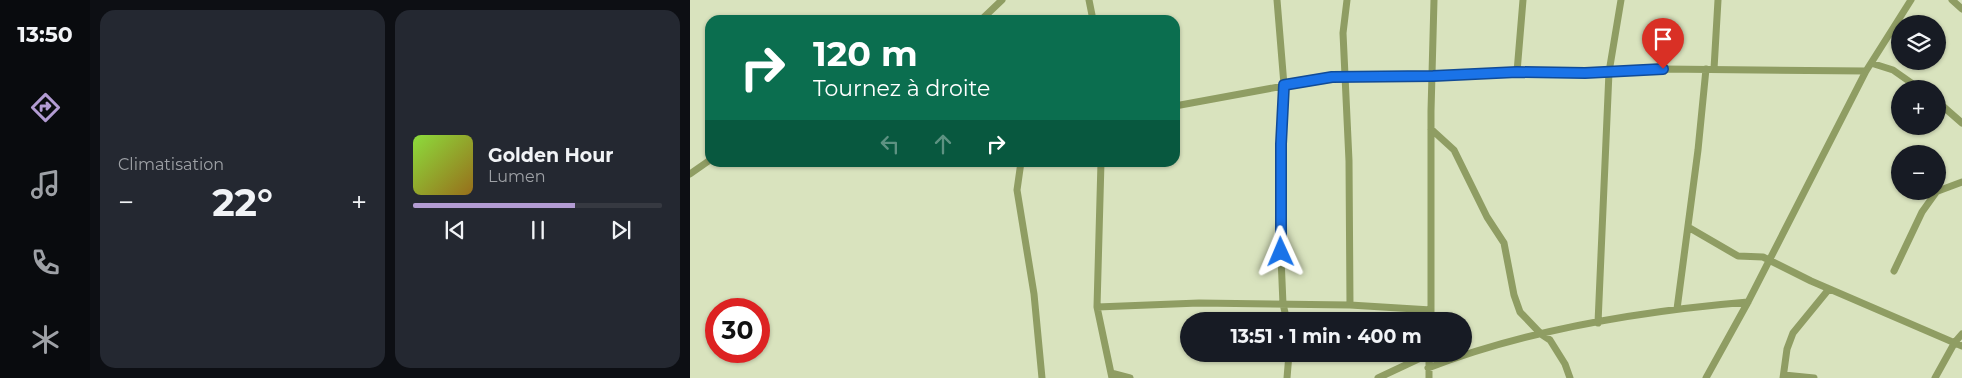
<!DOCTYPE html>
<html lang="fr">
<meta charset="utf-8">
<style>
body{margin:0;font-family:Montserrat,sans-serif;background:#242831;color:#f1f3f6;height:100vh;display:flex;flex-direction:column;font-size:19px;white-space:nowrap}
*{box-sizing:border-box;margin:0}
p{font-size:16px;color:#9ea1a6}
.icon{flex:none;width:28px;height:28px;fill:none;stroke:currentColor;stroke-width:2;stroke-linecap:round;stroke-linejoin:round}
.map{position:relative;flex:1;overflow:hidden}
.drawer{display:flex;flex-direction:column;gap:10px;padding:10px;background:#0d0f14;width:600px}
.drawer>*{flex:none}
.guide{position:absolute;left:15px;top:15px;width:475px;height:152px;border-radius:15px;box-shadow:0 1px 4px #0004;background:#0b6e4f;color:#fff;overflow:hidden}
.buttons{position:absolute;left:1201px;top:15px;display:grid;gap:10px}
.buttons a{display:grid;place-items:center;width:55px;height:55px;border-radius:50%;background:#171b24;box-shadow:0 1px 4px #0004;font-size:25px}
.speed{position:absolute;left:15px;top:298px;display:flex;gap:10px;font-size:25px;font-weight:700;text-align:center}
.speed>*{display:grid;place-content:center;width:65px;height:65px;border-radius:50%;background:#171b24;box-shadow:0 1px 4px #0004;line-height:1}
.speed .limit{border:8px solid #d22;background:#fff;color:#111}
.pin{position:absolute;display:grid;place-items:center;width:42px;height:42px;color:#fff;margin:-51px -21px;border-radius:50% 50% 50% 0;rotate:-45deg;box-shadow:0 0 5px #0007}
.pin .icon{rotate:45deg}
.me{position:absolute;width:55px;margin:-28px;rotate:359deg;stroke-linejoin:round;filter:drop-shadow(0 0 4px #0008)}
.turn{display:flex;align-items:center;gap:18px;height:105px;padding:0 25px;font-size:22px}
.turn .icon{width:65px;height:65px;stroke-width:2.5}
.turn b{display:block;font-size:35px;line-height:42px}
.lanes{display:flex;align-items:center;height:48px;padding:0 25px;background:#0003;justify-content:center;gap:25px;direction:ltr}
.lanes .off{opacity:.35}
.big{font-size:38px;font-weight:700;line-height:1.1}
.drawer .widget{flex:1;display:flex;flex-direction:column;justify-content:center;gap:8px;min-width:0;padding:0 18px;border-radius:15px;background:#242831}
.song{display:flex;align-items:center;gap:15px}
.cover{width:60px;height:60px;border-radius:8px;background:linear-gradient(135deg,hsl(90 70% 55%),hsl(40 70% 35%))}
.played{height:5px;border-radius:2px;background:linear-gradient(90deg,#b39cd3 65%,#363941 65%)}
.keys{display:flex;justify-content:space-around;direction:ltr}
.heat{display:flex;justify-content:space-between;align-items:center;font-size:28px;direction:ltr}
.drawer .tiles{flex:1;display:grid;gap:10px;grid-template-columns:repeat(2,1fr)}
.trip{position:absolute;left:490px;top:312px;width:292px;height:50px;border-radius:25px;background:#171b24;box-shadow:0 1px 4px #0004;font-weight:700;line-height:50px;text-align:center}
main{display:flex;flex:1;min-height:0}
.tabs{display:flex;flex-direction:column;width:90px;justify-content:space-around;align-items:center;background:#090b0e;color:#9ea1a6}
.tabs .icon{width:35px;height:35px}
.tabs .active{color:#b39cd3}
.tabs b{font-size:22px;color:#f1f3f6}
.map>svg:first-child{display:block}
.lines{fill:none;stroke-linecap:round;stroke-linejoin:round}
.minor{stroke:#8f9d63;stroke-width:7}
.route-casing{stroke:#114b97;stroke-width:12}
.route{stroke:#1a73e8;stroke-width:9}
</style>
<main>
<nav class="tabs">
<b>13:50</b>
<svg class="icon active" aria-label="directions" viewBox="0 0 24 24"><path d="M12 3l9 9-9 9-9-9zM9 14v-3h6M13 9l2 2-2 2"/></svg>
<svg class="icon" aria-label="music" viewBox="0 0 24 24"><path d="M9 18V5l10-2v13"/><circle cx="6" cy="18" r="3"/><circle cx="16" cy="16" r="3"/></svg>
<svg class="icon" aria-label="phone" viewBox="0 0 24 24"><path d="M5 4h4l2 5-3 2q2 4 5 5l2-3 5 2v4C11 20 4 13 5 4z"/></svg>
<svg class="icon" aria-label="climate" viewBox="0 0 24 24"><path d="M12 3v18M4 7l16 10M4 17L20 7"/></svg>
</nav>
<section class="drawer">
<div class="tiles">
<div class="widget"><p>Climatisation</p>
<div class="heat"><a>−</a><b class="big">22°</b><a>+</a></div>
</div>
<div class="widget">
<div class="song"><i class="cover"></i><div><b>Golden Hour</b><p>Lumen</p></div></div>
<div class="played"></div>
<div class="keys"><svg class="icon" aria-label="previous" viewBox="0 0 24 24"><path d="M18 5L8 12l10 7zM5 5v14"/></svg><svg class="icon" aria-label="pause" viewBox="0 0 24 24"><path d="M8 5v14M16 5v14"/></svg><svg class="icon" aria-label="next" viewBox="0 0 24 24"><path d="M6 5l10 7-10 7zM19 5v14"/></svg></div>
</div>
</div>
</section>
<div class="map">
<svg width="1272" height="378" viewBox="0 0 1272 378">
<rect width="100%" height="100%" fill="#d9e3be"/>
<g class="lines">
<!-- minor -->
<path class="minor" d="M399 0 403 20
M587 0 594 85 590 234 593 304 597 321
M657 0 653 33 659 161 660 305
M1262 0 1272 9
M291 20 312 0
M1181 63 1203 70 1230 89
M1024 69 1028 0
M827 72 833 0
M1248 102 1272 123
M485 106 642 77 743 76 827 72 895 73 973 69 1176 71
M741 129 764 150 797 217 814 243 824 295 830 312 851 334 860 340 875 364 880 378
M331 162 327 190 344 294 352 378
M411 162 407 307 422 378
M0 174 20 160
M1248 191 1272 182
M998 227 1048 256 1073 257 1121 281 1272 346
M1204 271 1232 212 1247 191
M407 307 509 303 660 305 741 310
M987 309 1008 150 1016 69
M741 321V111L744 0
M908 323 919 72 931 0
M738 368C839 329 951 311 1058 302
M421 373 440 378
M1094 375 1124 378
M597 378 599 354
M688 378 739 354
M739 378V354
M1016 378 1058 302 1176 71 1221 0
M1093 378 1097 349 1103 333 1139 289
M1245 378 1265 342 1272 334"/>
</g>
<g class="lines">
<defs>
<path id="route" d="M591 252V144L594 85 642 77 743 76 827 72 895 73 973 69"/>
</defs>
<!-- route casing -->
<use href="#route" class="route-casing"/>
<!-- route -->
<use href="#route" class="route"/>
</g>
</svg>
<div class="buttons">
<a><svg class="icon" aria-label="layers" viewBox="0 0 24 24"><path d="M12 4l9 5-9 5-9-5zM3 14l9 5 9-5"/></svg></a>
<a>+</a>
<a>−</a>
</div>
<div class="speed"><div class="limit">30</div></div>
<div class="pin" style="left:973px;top:69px;background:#d93025"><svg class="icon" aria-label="arrive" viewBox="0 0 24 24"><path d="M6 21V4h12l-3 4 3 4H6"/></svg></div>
<svg class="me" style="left:591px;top:252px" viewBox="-20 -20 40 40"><path d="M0-17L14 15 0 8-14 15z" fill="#1a73e8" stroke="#fff" stroke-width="4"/></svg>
<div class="trip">13:51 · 1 min · 400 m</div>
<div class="guide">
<div class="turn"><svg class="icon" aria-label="right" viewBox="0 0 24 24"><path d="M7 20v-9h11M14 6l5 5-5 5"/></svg><div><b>120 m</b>Tournez à droite</div></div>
<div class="lanes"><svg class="icon off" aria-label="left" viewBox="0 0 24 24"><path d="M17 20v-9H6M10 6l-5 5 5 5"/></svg><svg class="icon off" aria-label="ahead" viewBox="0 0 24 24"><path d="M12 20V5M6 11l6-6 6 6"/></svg><svg class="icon" aria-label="right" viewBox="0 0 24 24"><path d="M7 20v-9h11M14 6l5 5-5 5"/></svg></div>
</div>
</div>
</main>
